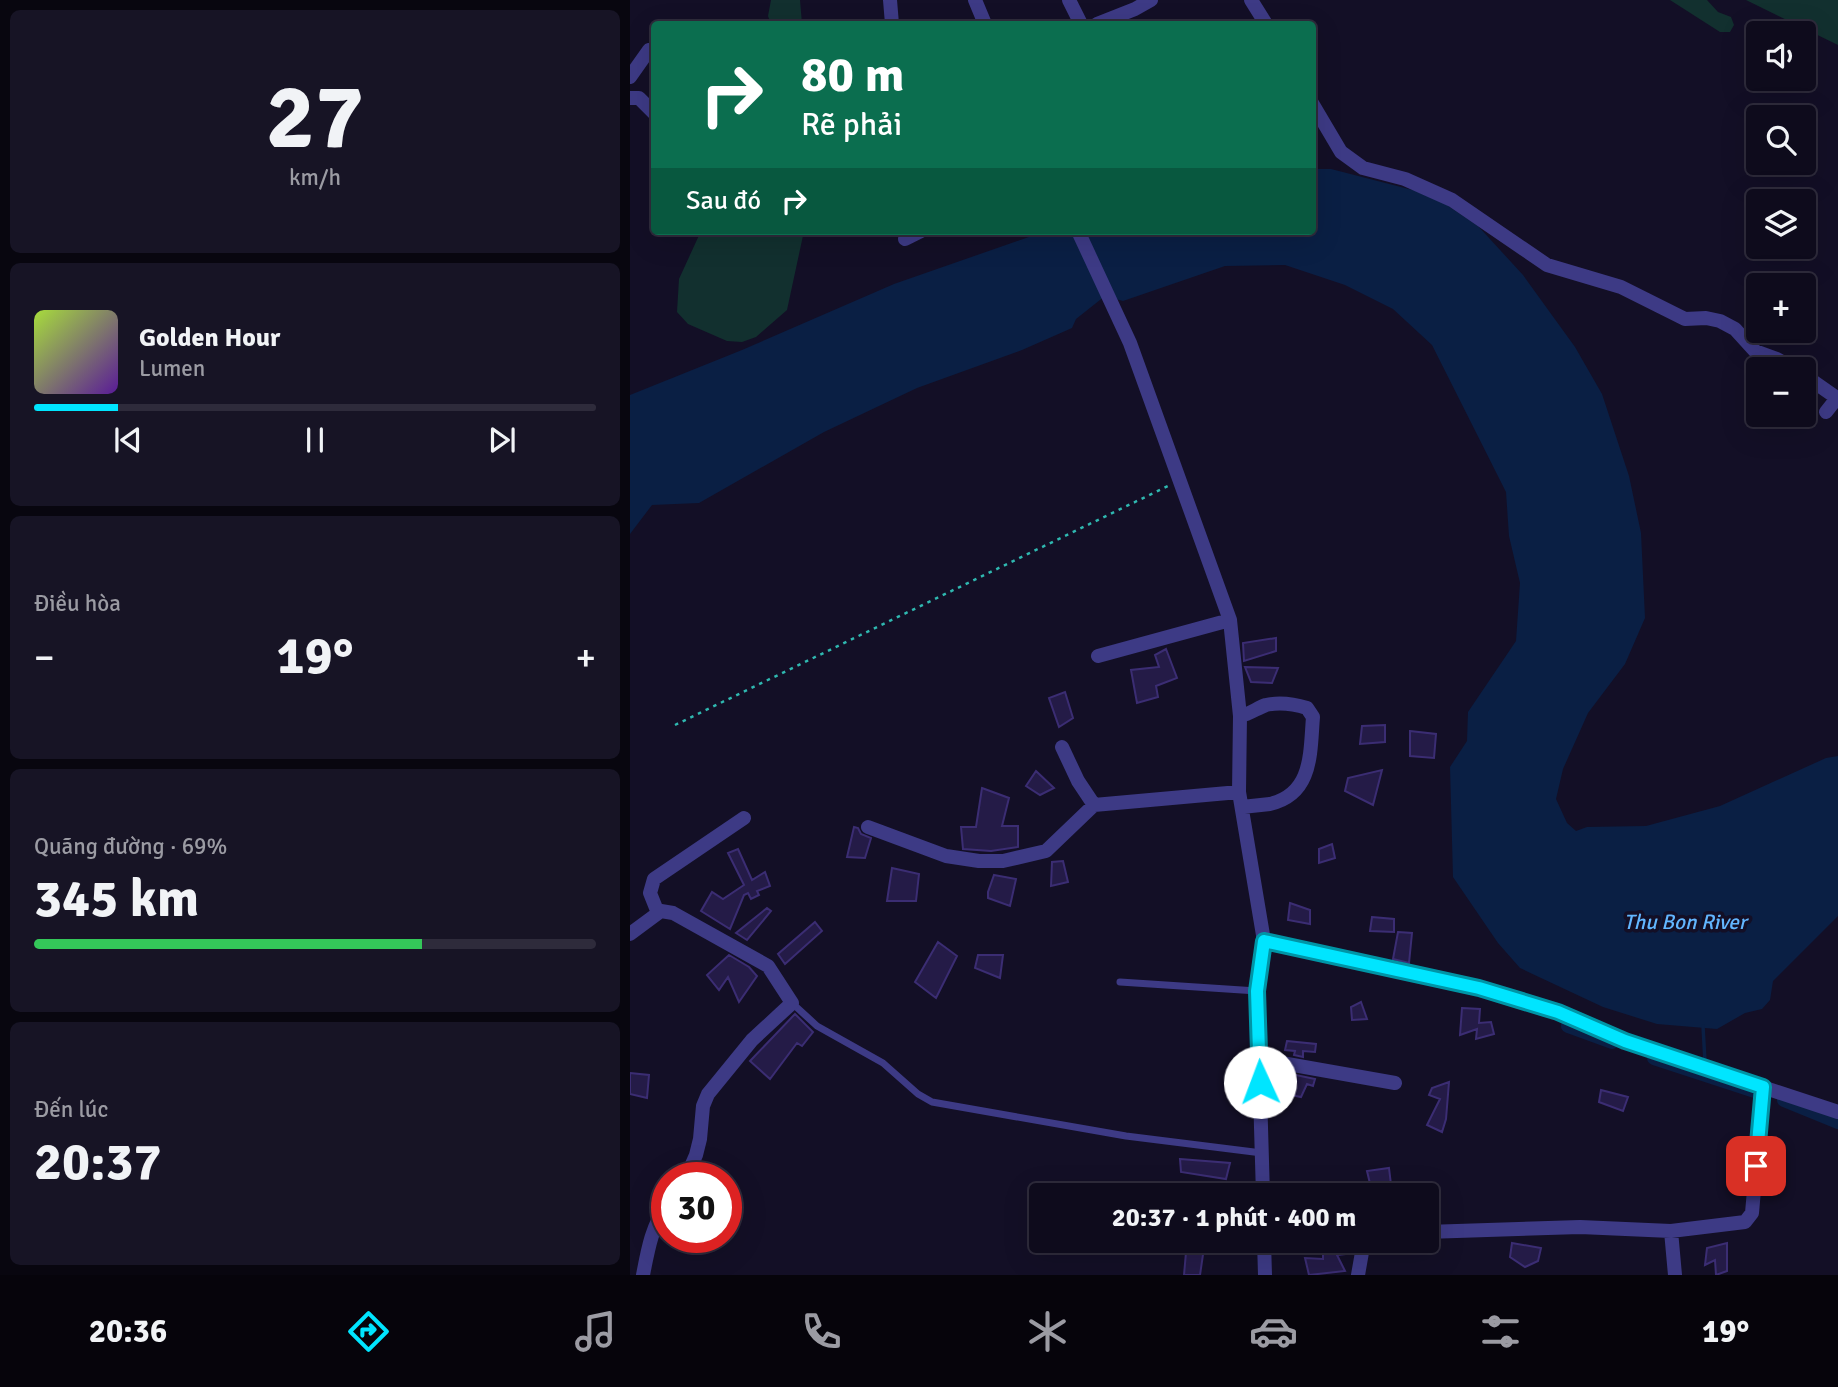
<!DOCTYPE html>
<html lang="vi">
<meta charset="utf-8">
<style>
body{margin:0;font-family:Signika,sans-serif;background:#171425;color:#f1f3f6;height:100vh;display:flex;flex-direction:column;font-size:26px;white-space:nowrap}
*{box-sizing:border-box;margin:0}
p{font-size:23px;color:#9b9ba3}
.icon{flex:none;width:38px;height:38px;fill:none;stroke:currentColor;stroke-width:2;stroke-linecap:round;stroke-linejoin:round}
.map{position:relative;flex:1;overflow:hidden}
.drawer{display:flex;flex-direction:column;gap:10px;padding:10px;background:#08060f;width:630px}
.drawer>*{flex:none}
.guide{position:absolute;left:21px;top:21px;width:665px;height:214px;border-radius:7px;box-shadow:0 7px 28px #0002,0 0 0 2px #2e2b3b;background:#0b6e4f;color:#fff;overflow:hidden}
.tools{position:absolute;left:1116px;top:21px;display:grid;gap:14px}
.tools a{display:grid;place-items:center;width:70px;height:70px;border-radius:7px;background:#0e0b1c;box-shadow:0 7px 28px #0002,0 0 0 2px #2e2b3b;font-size:35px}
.speed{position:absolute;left:21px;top:1162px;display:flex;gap:14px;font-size:35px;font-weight:700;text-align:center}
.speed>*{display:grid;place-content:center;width:91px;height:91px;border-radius:50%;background:#0e0b1c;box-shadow:0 7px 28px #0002,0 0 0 2px #2e2b3b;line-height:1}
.speed .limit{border:10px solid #d22;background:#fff;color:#111}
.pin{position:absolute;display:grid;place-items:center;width:60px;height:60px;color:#fff;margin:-30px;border-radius:14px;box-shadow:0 4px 10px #0006}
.me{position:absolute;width:77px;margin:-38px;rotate:358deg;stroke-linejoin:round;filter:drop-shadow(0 0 5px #0008)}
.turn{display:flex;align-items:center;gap:24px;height:147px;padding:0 35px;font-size:32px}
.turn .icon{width:91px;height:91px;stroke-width:2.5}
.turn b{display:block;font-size:49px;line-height:60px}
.then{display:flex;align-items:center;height:66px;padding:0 35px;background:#0003;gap:14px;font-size:26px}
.big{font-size:52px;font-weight:700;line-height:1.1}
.drawer .tile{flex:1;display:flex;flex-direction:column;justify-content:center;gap:10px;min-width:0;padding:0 24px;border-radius:10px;background:#171425}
.drawer .dial{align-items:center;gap:0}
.dial b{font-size:91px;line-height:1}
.song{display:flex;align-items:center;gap:21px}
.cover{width:84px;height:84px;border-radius:10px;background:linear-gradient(135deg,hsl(80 70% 55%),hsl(270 70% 35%))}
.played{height:7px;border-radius:4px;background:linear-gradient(90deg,#00e5ff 15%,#2e2b3b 15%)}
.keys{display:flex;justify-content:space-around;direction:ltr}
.heat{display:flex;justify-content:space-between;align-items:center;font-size:38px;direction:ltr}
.charge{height:10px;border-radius:5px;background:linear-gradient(90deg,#34c759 69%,#2e2b3b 0)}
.trip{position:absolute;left:399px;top:1183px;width:410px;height:70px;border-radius:7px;background:#0e0b1c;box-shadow:0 7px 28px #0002,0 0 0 2px #2e2b3b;font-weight:700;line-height:70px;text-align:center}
.tab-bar{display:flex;height:112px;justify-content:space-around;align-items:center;background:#06040b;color:#9b9ba3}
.tab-bar .icon{width:49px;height:49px}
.tab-bar .selected{color:#00e5ff}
.tab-bar b{font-size:32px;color:#f1f3f6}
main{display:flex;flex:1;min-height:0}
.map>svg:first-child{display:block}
.green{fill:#12302f}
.water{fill:#0a1f44}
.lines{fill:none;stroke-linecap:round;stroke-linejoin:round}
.stream{stroke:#0a1f44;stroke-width:3.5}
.canal{stroke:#0a1f44;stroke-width:14}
.building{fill:#241b47;stroke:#3b2d73;stroke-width:2}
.path{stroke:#2fb8b0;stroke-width:2.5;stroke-dasharray:3.5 5;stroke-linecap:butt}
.lane{stroke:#3d3a85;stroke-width:7}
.street{stroke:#3d3a85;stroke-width:14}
.route-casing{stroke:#0095a6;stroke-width:18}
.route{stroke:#00e5ff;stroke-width:12}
.labels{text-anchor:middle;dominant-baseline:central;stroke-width:7;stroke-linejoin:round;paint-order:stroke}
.water-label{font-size:21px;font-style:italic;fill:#62b6ff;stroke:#130f26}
</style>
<main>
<section class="drawer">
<div class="tile dial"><b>27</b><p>km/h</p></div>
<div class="tile">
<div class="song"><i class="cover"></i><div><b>Golden Hour</b><p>Lumen</p></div></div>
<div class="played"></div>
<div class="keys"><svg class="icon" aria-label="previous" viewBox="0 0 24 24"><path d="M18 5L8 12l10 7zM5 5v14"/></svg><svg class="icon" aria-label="pause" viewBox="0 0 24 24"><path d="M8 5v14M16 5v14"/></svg><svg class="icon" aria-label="next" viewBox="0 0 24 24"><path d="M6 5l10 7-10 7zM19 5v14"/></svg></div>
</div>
<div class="tile"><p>Điều hòa</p>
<div class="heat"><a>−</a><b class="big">19°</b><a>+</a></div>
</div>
<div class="tile"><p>Quãng đường · 69%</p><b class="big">345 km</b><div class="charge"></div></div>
<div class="tile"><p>Đến lúc</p><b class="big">20:37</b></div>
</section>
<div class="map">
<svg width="1208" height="1275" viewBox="0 0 1208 1275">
<rect width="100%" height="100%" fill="#130f26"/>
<!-- green -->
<path class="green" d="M141 0H170L172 24H141L138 16Z
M1040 0H1077L1088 12 1101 17 1104 25 1100 32H1090Z
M1116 0H1208V45Z
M71 231H174L157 310 126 337 112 342 97 341 58 324 47 312 49 279Z"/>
<!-- water -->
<path class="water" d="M683 169H701L802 195 848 226 893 275 945 347 972 394 999 476 1011 533 1015 618 995 664 958 713 933 769 926 799 937 823 946 831 957 827 1016 826 1090 806 1196 758 1208 756V916L1143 981 1140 1000 1132 1009 1115 1013 1087 1029 1027 1024 973 1007 890 968 868 943 823 877 820 767 837 741 838 712 886 641 890 583 879 536 876 492 802 345 763 309 715 285 655 265 595 266 493 301 475 296 446 319 442 328 392 350 287 388 194 432 69 503 22 505 0 534V395L112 350 264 284 416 231H682Z"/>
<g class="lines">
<!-- stream -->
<path class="stream" d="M1073 1026 1075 1062"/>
<!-- canal -->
<path class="canal" d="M938 1026 982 1042
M1024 1058 1128 1092
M1154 1100 1208 1122"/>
</g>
<!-- building -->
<path class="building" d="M646 638V651L614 661 613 643Z
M536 649 547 678 526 686 528 697 507 703 501 670 529 667 525 655Z
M615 667 648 668 642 683 621 682Z
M435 692 443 718 429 727 419 698Z
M755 725V742L730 744 732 726Z
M780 731 806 734 804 758 780 756Z
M752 770 743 805 715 791 718 778Z
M406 771 424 788 410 795 396 786Z
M352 788 379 798 372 826H388V847L361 851 333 849 331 827H346Z
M224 827 228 828 231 834 241 838 235 858 217 857Z
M702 844 705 858 689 863V849Z
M108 849 122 880 135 872 140 886 127 891 129 895 121 899 118 893 114 895 100 929 71 911 82 892 93 899 114 885 98 853Z
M433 861 438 882 421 886 422 862Z
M262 868 289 874 286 901H257Z
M364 875 386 879 380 906 358 898V892Z
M660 903 680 910V924L658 920Z
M137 908 141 911 117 940 106 933Z
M742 917 764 919V932L740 931Z
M185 922 192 931 155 964 148 954Z
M768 932 782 933 779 963 763 959Z
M308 942 327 956 306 998 285 982Z
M99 955 119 967 127 976 109 1002 98 977 89 990 77 975Z
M348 955H373L370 978 345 968Z
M731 1002 737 1019 722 1020 721 1007Z
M832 1008 850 1009 849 1023 861 1022 864 1034 846 1039 847 1029 830 1035Z
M165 1014 183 1032 172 1046 167 1043 140 1079 120 1061Z
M657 1041 686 1044 685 1052 673 1051V1057L664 1055 665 1051 655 1050Z
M0 1073 19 1075 17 1098 0 1094Z
M661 1074 685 1079 683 1086 677 1084 671 1097 651 1093 654 1083H659Z
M819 1082 816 1119 812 1132 797 1125 810 1099 799 1095 802 1088Z
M971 1090 998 1097 993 1111 969 1102Z
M550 1159 600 1163 596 1179 551 1172Z
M759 1168 762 1193 742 1192 737 1171Z
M557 1241H575L570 1275H554Z
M693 1241H715V1254L707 1255 715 1271 679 1275 675 1258 693 1259Z
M882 1243 911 1248 908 1261 895 1267 880 1257Z
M1097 1243V1271L1086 1275 1085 1260 1075 1265 1077 1248Z"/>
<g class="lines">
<!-- path -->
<path class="path" d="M45 725 540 485"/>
<!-- lane -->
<path class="lane" d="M490 982 627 991
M162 1003 187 1026 253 1063 288 1094 302 1102 496 1136 632 1153"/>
<!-- street -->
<path class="street" d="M260 0 262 24
M345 0 355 24
M439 0 451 24
M621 0 636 24
M467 24 505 9 521 0
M0 77 19 50
M0 98H9L24 113
M682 103 711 152 733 168 775 179 822 200 917 265 991 287 1055 319 1076 318 1090 321 1105 329 1125 351 1147 359 1165 369
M448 231 500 343 600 620 610 716 609 792 634 941 627 991 633 1195
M275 239 291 231
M1174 375 1207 398 1196 412
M468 656 600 620
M610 716C620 714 627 708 636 705 649 702 664 704 677 708L683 717C680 753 683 794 640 804 631 805 621 806 612 807
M432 747 448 781 464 805
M238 827 316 856 349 861H373L416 851 464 805 609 792
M28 913 20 893 24 879 114 818
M0 934 31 911 43 913 138 966 162 1003 122 1040 78 1094 73 1106 70 1139 66 1155 56 1178
M634 941 849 988 928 1012 994 1041 1208 1112
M629 1059 765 1083
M1041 1231 1045 1275
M796 1232 950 1227 1041 1231 1115 1222 1122 1213 1133 1087
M634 1241 635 1275
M13 1275C18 1249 22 1226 37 1205
M728 1275 734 1241"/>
</g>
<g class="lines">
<defs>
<path id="route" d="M630 1082 627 991 634 941 849 988 928 1012 995 1041 1133 1087 1126 1166"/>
</defs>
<!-- route casing -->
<use href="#route" class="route-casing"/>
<!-- route -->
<use href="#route" class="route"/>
</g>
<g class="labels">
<!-- water labels -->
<g class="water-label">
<text x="1055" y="922">Thu Bon River</text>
</g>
</g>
</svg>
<div class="tools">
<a><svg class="icon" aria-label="sound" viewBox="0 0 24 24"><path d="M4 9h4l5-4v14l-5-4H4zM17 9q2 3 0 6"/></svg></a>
<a><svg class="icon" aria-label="search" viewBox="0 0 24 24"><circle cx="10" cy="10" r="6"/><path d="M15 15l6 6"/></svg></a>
<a><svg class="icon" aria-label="layers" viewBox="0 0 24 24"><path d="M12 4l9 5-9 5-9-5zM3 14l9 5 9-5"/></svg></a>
<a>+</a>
<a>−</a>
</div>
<div class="speed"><div class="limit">30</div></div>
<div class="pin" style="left:1126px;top:1166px;background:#d93025"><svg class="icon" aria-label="arrive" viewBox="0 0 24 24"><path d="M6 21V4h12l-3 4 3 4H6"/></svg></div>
<svg class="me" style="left:630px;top:1082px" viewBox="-20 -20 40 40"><circle r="19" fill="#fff"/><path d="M0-13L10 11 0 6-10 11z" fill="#00e5ff"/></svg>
<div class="trip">20:37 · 1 phút · 400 m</div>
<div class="guide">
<div class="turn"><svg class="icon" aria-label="right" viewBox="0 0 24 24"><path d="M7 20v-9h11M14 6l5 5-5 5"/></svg><div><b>80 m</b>Rẽ phải</div></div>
<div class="then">Sau đó<svg class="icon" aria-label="right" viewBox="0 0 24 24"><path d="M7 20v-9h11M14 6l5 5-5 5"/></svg></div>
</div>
</div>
</main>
<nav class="tab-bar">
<b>20:36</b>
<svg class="icon selected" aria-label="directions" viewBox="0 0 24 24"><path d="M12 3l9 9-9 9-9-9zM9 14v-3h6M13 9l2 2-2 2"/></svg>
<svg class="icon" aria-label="music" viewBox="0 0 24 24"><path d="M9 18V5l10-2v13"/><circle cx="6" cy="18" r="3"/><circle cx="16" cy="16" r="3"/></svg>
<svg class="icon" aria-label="phone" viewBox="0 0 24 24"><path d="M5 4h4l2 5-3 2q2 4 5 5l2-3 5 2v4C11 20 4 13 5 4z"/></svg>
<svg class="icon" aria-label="climate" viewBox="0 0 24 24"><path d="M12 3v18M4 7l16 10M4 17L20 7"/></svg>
<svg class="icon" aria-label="car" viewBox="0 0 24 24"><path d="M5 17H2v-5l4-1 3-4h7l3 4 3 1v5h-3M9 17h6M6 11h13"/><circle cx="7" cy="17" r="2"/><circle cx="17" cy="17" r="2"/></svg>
<svg class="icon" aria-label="filters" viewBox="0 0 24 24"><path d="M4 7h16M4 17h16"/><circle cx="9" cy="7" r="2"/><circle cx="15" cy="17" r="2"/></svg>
<b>19°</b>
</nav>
